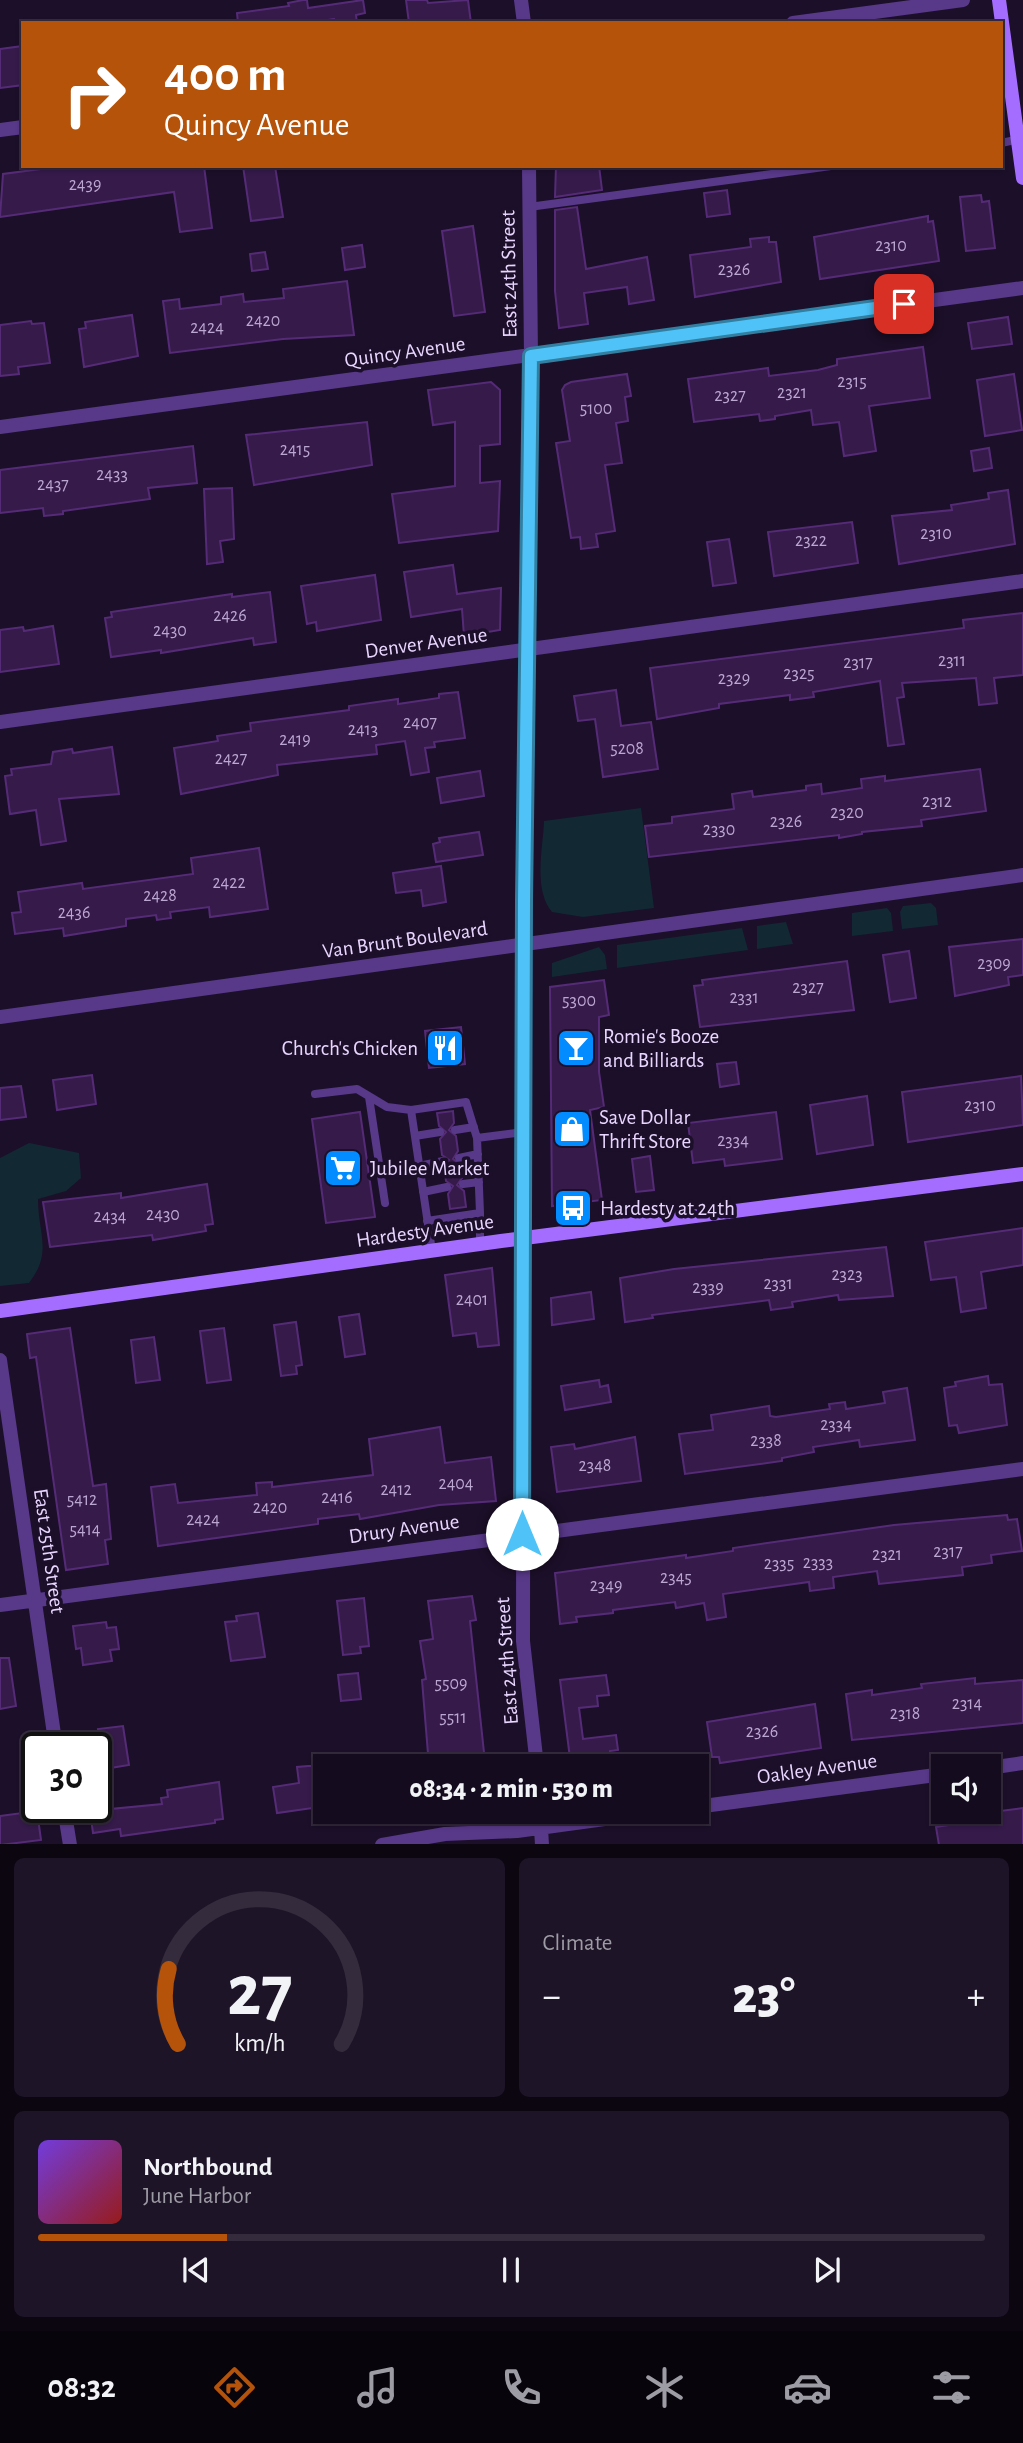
<!DOCTYPE html>
<meta charset="utf-8">
<style>
body{margin:0;font-family:"Alegreya Sans",sans-serif;background:#1e1428;color:#f1f3f6;height:100vh;display:flex;flex-direction:column;font-size:26px;white-space:nowrap}
*{box-sizing:border-box;margin:0}
p{font-size:23px;color:#9d9ba4}
.icon{flex:none;width:38px;height:38px;fill:none;stroke:currentColor;stroke-width:2;stroke-linecap:round;stroke-linejoin:round}
.map{position:relative;height:1844px;overflow:hidden}
.drawer{display:flex;flex-direction:column;gap:14px;padding:14px;background:#0c0611;flex:1}
.drawer>*{flex:none}
.banner{position:absolute;left:21px;top:21px;width:982px;height:147px;border-radius:0px;box-shadow:0 2px 5px #0004,0 0 0 2px #342b3d;background:#b45309;color:#fff;overflow:hidden}
.tools{position:absolute;left:931px;top:1754px;display:grid;gap:14px}
.tools a{display:grid;place-items:center;width:70px;height:70px;border-radius:0px;background:#150b1f;box-shadow:0 2px 5px #0004,0 0 0 2px #342b3d;font-size:35px}
.speed{position:absolute;left:21px;top:1732px;display:flex;gap:14px;font-size:35px;font-weight:700;text-align:center}
.speed>*{display:grid;place-content:center;width:91px;height:91px;border-radius:50%;background:#150b1f;box-shadow:0 2px 5px #0004,0 0 0 2px #342b3d;line-height:1}
.speed .limit{border:4px solid #111;border-radius:10px;background:#fff;color:#111}
.pin{position:absolute;display:grid;place-items:center;width:60px;height:60px;color:#fff;margin:-30px;border-radius:14px;box-shadow:0 4px 10px #0006}
.me{position:absolute;width:77px;margin:-38px;rotate:0deg;stroke-linejoin:round;filter:drop-shadow(0 0 5px #0008)}
.turn{display:flex;align-items:center;gap:24px;height:147px;padding:0 28px;font-size:32px}
.turn .icon{width:91px;height:91px;stroke-width:2.5}
.turn b{display:block;font-size:49px;line-height:60px}
.big{font-size:52px;font-weight:800;line-height:1.1}
.drawer .tile{flex:1;display:flex;flex-direction:column;justify-content:center;gap:10px;min-width:0;padding:0 24px;border-radius:10px;background:#1e1428}
.drawer .dial{align-items:center;gap:0}
.dial svg{height:182px;overflow:visible;fill:none;stroke:#342b3d;stroke-width:7;stroke-linecap:round;text-anchor:middle}
.dial text{fill:#f1f3f6;stroke:none}
.song{display:flex;align-items:center;gap:21px}
.cover{width:84px;height:84px;border-radius:10px;background:linear-gradient(135deg,hsl(260 70% 55%),hsl(0 70% 35%))}
.played{height:7px;border-radius:4px;background:linear-gradient(90deg,#b45309 20%,#342b3d 20%)}
.keys{display:flex;justify-content:space-around;direction:ltr}
.heat{display:flex;justify-content:space-between;align-items:center;font-size:38px;direction:ltr}
.drawer .tiles{flex:1;display:grid;gap:14px;grid-template-columns:1fr 1fr}
.tile:last-child{grid-column:span 2}
.trip{position:absolute;left:313px;top:1754px;width:396px;height:70px;border-radius:0px;background:#150b1f;box-shadow:0 2px 5px #0004,0 0 0 2px #342b3d;font-weight:800;line-height:70px;text-align:center}
.dock{display:flex;height:112px;justify-content:space-around;align-items:center;background:#08040c;color:#9d9ba4}
.dock .icon{width:49px;height:49px}
.dock .selected{color:#b45309}
.dock b{font-size:32px;color:#f1f3f6}
.map>svg:first-child{display:block}
.green{fill:#122833}
.building{fill:#351a4a;stroke:#552b77;stroke-width:2}
.lines{fill:none;stroke-linecap:round;stroke-linejoin:round}
.service{stroke:#583889;stroke-width:8}
.minor{stroke:#583889;stroke-width:14}
.tertiary{stroke:#583889;stroke-width:14}
.secondary{stroke:#a56dff;stroke-width:14}
.route-casing{stroke:#337fa1;stroke-width:18}
.route{stroke:#4fc3f7;stroke-width:12}
.labels{text-anchor:middle;dominant-baseline:central;stroke-width:7;stroke-linejoin:round;paint-order:stroke}
.number-label{font-size:18px;fill:#bca7d2}
.street-label{font-size:21px;fill:#e9d6ff;stroke:#1c0f29}
.poi-label{font-size:21px;fill:#e9d6ff;stroke:#1c0f29;text-anchor:start}
</style>
<div class="map">
<svg width="1023" height="1845" viewBox="0 0 1023 1845">
<rect width="100%" height="100%" fill="#1c0f29"/>
<!-- green -->
<path class="green" d="M641 808 654 908 583 917 552 912C533 889 543 849 544 821Z
M931 903 936 908 938 925 902 929 900 912 903 906Z
M887 908 891 913 893 931 852 936V913Z
M786 922 793 944 757 949V926Z
M742 928 748 950 617 968V945Z
M599 947 605 955 607 969 552 977V963Z
M29 1143 79 1153 81 1178 66 1191 38 1199C38 1234 53 1252 29 1283L0 1286V1158Z"/>
<!-- building -->
<path class="building" d="M303 0H307L308 8 363 0 365 13 356 15 357 23H335L334 19 311 23H238L237 13 289 6 288 3Z
M406 0H427L428 3 468 0 471 23H409Z
M23 46V85L0 88V49Z
M64 166H204L212 228 180 232 174 192 0 217 3 174Z
M243 166H275L283 217 251 221Z
M556 166H599L602 190 555 197Z
M727 190 730 214 707 217 704 193Z
M981 195 982 202 989 201 995 248 966 251 960 197Z
M577 207 586 269 647 257 654 300 629 304 627 287 584 293 588 324 559 328 555 291V210Z
M928 216V222L933 221 939 261 820 279 814 237Z
M473 226 485 312 454 316 442 231Z
M769 237V242H776L781 282 695 297 690 255 751 247 750 239Z
M362 245 365 267 345 270 342 248Z
M265 252 268 269 252 271 250 254Z
M347 281 354 335 283 339 170 353 163 301 179 299 180 309 221 304V297L243 294 244 302 284 298 283 289Z
M132 315 138 356 84 367 79 329 86 328 85 322Z
M1008 317 1012 344 972 349 968 323Z
M31 321 32 324 44 323 50 363 18 367 19 374 0 376V325Z
M923 347 930 398 869 406 876 451 844 456 839 422 813 425 811 410 775 416V419L760 421 759 414 694 422 688 379 768 368 769 376 818 370 837 365V359Z
M627 374 631 396 625 397 628 421 616 423 622 463 605 465 615 531 596 534 598 547 581 549 580 537 571 538 556 443 570 441 562 390 565 385 571 382Z
M1014 374 1022 430 985 436 977 380Z
M491 382 500 390V444L480 446V483L500 481 498 531 399 543 392 494 455 486V422L433 425 428 390Z
M367 422 372 465 254 485 246 435Z
M193 446 197 483 148 488 150 499 63 511V514L44 516 43 508 0 513V470Z
M989 448 992 468 974 471 971 451Z
M232 488 234 539 220 541 223 562 207 564 204 489Z
M1008 490 1015 544 899 564 892 516 952 510 951 505 989 499 988 493Z
M852 522 858 563 774 576 768 532Z
M729 539 736 583 713 586 707 542Z
M453 565 457 594 501 588 500 630 464 636 462 609 411 617 404 572Z
M375 575 381 620 317 631 316 622 307 624 301 586Z
M270 592 276 642 254 645 253 638 161 653V650L111 657 105 618 112 617 111 612 232 594V597Z
M1023 613V675L994 678 997 703 979 705 976 678 902 683 904 697 897 698 904 744 888 746 880 681 813 692 814 697 790 700V695L719 704V708L657 719 650 668 964 628 963 620Z
M53 626 59 664 0 672V630L23 627 24 631Z
M616 690 621 726 651 722 658 769 603 777 595 719 578 721 574 696Z
M458 692 465 738 434 742 435 747 425 748 429 772 411 775 405 741 376 745 377 754 277 765 278 775 181 794 174 748 218 741 217 736 251 731 250 723 349 710V706L398 699V704L439 698V694Z
M112 747 119 794 59 799 66 841 41 845 36 810 10 814 5 776 12 775 11 769 51 764 53 752 72 749 73 753Z
M980 769 986 811 921 820 922 826 862 832V834L839 838V835L649 857 645 826 672 823V817L734 809 732 794 752 791 753 797 806 790V786L821 784 822 794 862 788 861 779 885 776V781Z
M480 771 484 796 441 803 437 778Z
M479 832 483 855 436 862 433 844 440 842 439 838Z
M259 848 268 909 210 917 209 907 170 912 171 918 157 920 156 915 126 919V926L64 936 63 928 15 934 12 913 21 912 18 892 82 883 83 889 193 874 191 858Z
M441 866 446 902 423 906 421 890 396 893 393 873Z
M1023 939V975L1008 977 1009 985 955 996 949 947Z
M909 951 916 998 890 1002 883 955Z
M847 961 854 1010 700 1027 694 986 703 985 702 980Z
M604 980 609 1015 599 1017V1072L604 1107 590 1110 602 1200 552 1206 550 987Z
M461 1027 465 1064 429 1068 425 1031Z
M736 1062 739 1084 720 1087 717 1064Z
M92 1075 96 1104 57 1110 53 1080Z
M1021 1076 1023 1125 908 1142 902 1092Z
M21 1086 26 1117 0 1120V1088Z
M867 1096 873 1145 817 1154 810 1105Z
M453 1111 454 1123 449 1130 456 1136 458 1151 453 1159 460 1164 462 1178 457 1185 464 1191 466 1207 450 1209 448 1194 453 1186 446 1181 444 1167 449 1160 442 1155 440 1139 446 1132 439 1126 437 1113Z
M360 1112 375 1217 326 1223 312 1119Z
M776 1112 782 1159 725 1166 724 1159 693 1163 688 1123Z
M650 1156 654 1190 636 1192 632 1159Z
M207 1184 213 1224 205 1225 206 1231 153 1240 152 1235 50 1247 43 1202 121 1193V1198Z
M1023 1228V1265L981 1272 986 1308 961 1312 956 1277 931 1280 925 1242Z
M886 1247 893 1296 839 1300 838 1295 792 1302 793 1307 771 1310 769 1300 652 1315 653 1318 625 1322 620 1278 674 1269Z
M492 1268 499 1345 478 1347 476 1333 453 1336 445 1275Z
M591 1292 594 1319 552 1325 551 1298Z
M359 1314 365 1354 345 1357 339 1317Z
M296 1322 302 1365 296 1366 297 1374 281 1376 274 1325Z
M70 1328 93 1486 106 1484 111 1539 105 1540 108 1564 66 1570 36 1357 30 1358 27 1334Z
M224 1328 231 1380 207 1383 200 1331Z
M154 1337 160 1380 136 1383 131 1340Z
M988 1376 989 1385 1002 1384 1007 1425 959 1433 957 1425 949 1426 944 1388 956 1386 955 1382Z
M599 1380 600 1387 608 1385 611 1402 565 1410 561 1386Z
M907 1388 915 1440 860 1447 859 1440 813 1447 814 1452 782 1458V1461L685 1474 679 1434 713 1430 711 1415 769 1406 770 1416 776 1417 830 1409 829 1404 845 1402 846 1409 885 1403 883 1392Z
M440 1427 445 1463 491 1457 496 1501 439 1505 360 1519 359 1514 318 1519V1524L158 1546 151 1487 175 1484 178 1503 257 1495 256 1483 272 1482V1487L373 1475 369 1439Z
M635 1437 641 1481 557 1492 551 1447 574 1444 575 1449Z
M1007 1515 1008 1520 1017 1519 1022 1551 991 1555 992 1563 962 1567 963 1575 879 1584 877 1571 833 1577 834 1588 810 1591 809 1582 723 1594 726 1617 707 1620 704 1603 676 1608 675 1602 613 1610V1613L576 1617 577 1622 560 1624 555 1573 686 1555V1558L733 1551V1548L894 1525Z
M472 1596 476 1620 470 1621 485 1762 429 1766 422 1680 426 1679 420 1641 433 1639 428 1601Z
M364 1598 369 1646 360 1647 361 1653 343 1655 337 1601Z
M258 1613 265 1657 231 1661 225 1622 237 1621 236 1616Z
M106 1622 107 1628 116 1627 119 1649 110 1650 112 1661 83 1665 81 1648 76 1649 73 1626Z
M0 1658H9L16 1706 0 1709Z
M358 1673 361 1699 341 1701 338 1675Z
M606 1675 609 1695 597 1696 598 1706 579 1708 583 1739 616 1735 618 1750 610 1751 611 1761 596 1763 597 1766H571L560 1680Z
M975 1678V1684L1023 1680V1723L852 1740 846 1694 872 1690V1695L922 1688 921 1684Z
M815 1704 821 1748 720 1763 719 1757H712L707 1722Z
M123 1726 129 1765 104 1769 98 1729Z
M308 1766H315L320 1807 277 1813 273 1787 299 1783 297 1767Z
M219 1782 223 1819 215 1820V1823L121 1836 120 1829 93 1833 90 1811 162 1804 161 1798 168 1797 167 1790Z
M1023 1808V1845H939L936 1827 969 1822 968 1815Z
M37 1811 41 1840 0 1845V1816Z"/>
<g class="lines">
<!-- service -->
<path class="service" d="M1001 143 1020 139
M529 207 831 166
M315 1094 357 1089 387 1107 411 1110
M369 1097 385 1203
M455 1130 474 1127
M415 1136 440 1132
M459 1158 478 1154
M419 1166 443 1161
M463 1184 479 1182
M423 1192 447 1187
M427 1221 480 1213 477 1138
M480 1244V1213
M432 1251 411 1110 466 1102 477 1138 524 1132"/>
<!-- minor -->
<path class="minor" d="M521 0 524 23
M793 23 963 0
M0 130 23 127
M529 166 531 356 524 899 523 1641 537 1766
M0 427 1023 288
M0 722 1023 581
M0 1360 56 1748
M0 1605 1023 1469
M989 1768 1023 1763
M696 1807 943 1774
M64 1808 70 1845
M540 1811 542 1845
M382 1845 445 1834 517 1831 663 1811"/>
<!-- tertiary -->
<path class="tertiary" d="M0 1017 1023 875"/>
<!-- secondary -->
<path class="secondary" d="M999 0 1023 178
M0 1311 501 1241 1023 1174"/>
</g>
<g class="lines">
<defs>
<path id="route" d="M522 1534 524 900 531 356 904 304"/>
</defs>
<!-- route casing -->
<use href="#route" class="route-casing"/>
<!-- route -->
<use href="#route" class="route"/>
</g>
<!-- icons -->
<defs>
<symbol id="restaurant-square" viewBox="-11 -11 22 22"><rect x="-9" y="-9" width="18" height="18" rx="4" fill="#028cff" stroke="#1c0f29"/><path d="M-5-6h1v4h1v-4h1v4h1v-4h1v5L-1.5 .5V6h-2V.5L-5-1ZM5-6V6H3V1.5H1.5Q1.5-4 5-6Z" fill="#fff"/></symbol>
<symbol id="bar-square" viewBox="-11 -11 22 22"><rect x="-9" y="-9" width="18" height="18" rx="4" fill="#028cff" stroke="#1c0f29"/><path d="M-6-5H6L.8 .8V4.5H3.5V6h-7V4.5H-.8V.8Z" fill="#fff"/></symbol>
<symbol id="shop-square" viewBox="-11 -11 22 22"><rect x="-9" y="-9" width="18" height="18" rx="4" fill="#028cff" stroke="#1c0f29"/><path d="M-5-2.5h2.3a2.7 3.5 0 0 1 5.4 0H5L5.5 6h-11ZM-1.5-2.5h3a1.5 2.3 0 0 0-3 0Z" fill="#fff"/></symbol>
<symbol id="supermarket-square" viewBox="-11 -11 22 22"><rect x="-9" y="-9" width="18" height="18" rx="4" fill="#028cff" stroke="#1c0f29"/><path d="M-6-5.5h2.5l.6 2H6L4.5 2H-2.5L-4.4-4H-6ZM-1.5 3.2a1.3 1.3 0 1 0 .1 0ZM3 3.2a1.3 1.3 0 1 0 .1 0Z" fill="#fff"/></symbol>
<symbol id="bus-square" viewBox="-11 -11 22 22"><rect x="-9" y="-9" width="18" height="18" rx="4" fill="#028cff" stroke="#1c0f29"/><path d="M-5-6H5V4H4V6H2V4H-2V6H-4V4H-5ZM-3.5-4V0h7V-4ZM-3.5 1.2v1.5H-2V1.2ZM2 1.2v1.5H3.5V1.2Z" fill="#fff"/></symbol>
</defs>
<g fill-rule="evenodd">
<use href="#restaurant-square" x="423" y="1026" width="44" height="44"/>
<use href="#bar-square" x="554" y="1026" width="44" height="44"/>
<use href="#shop-square" x="550" y="1107" width="44" height="44"/>
<use href="#supermarket-square" x="321" y="1146" width="44" height="44"/>
<use href="#bus-square" x="551" y="1186" width="44" height="44"/>
</g>
<g class="labels">
<!-- number labels -->
<g class="number-label">
<text x="85" y="185">2439</text>
<text x="891" y="246">2310</text>
<text x="734" y="270">2326</text>
<text x="263" y="321">2420</text>
<text x="207" y="328">2424</text>
<text x="852" y="382">2315</text>
<text x="792" y="393">2321</text>
<text x="730" y="396">2327</text>
<text x="596" y="409">5100</text>
<text x="295" y="450">2415</text>
<text x="112" y="475">2433</text>
<text x="53" y="485">2437</text>
<text x="936" y="534">2310</text>
<text x="811" y="541">2322</text>
<text x="230" y="616">2426</text>
<text x="170" y="631">2430</text>
<text x="952" y="661">2311</text>
<text x="858" y="663">2317</text>
<text x="799" y="674">2325</text>
<text x="734" y="679">2329</text>
<text x="420" y="723">2407</text>
<text x="363" y="730">2413</text>
<text x="295" y="740">2419</text>
<text x="627" y="749">5208</text>
<text x="231" y="759">2427</text>
<text x="937" y="802">2312</text>
<text x="847" y="813">2320</text>
<text x="786" y="822">2326</text>
<text x="719" y="830">2330</text>
<text x="229" y="883">2422</text>
<text x="160" y="896">2428</text>
<text x="74" y="913">2436</text>
<text x="994" y="964">2309</text>
<text x="808" y="988">2327</text>
<text x="744" y="998">2331</text>
<text x="579" y="1001">5300</text>
<text x="980" y="1106">2310</text>
<text x="733" y="1141">2334</text>
<text x="163" y="1215">2430</text>
<text x="110" y="1217">2434</text>
<text x="847" y="1275">2323</text>
<text x="778" y="1284">2331</text>
<text x="708" y="1288">2339</text>
<text x="472" y="1300">2401</text>
<text x="836" y="1425">2334</text>
<text x="766" y="1441">2338</text>
<text x="595" y="1466">2348</text>
<text x="456" y="1484">2404</text>
<text x="396" y="1490">2412</text>
<text x="337" y="1498">2416</text>
<text x="82" y="1500">5412</text>
<text x="270" y="1508">2420</text>
<text x="203" y="1520">2424</text>
<text x="85" y="1530">5414</text>
<text x="948" y="1552">2317</text>
<text x="887" y="1555">2321</text>
<text x="818" y="1563">2333</text>
<text x="779" y="1564">2335</text>
<text x="676" y="1578">2345</text>
<text x="606" y="1586">2349</text>
<text x="451" y="1684">5509</text>
<text x="967" y="1704">2314</text>
<text x="905" y="1714">2318</text>
<text x="453" y="1718">5511</text>
<text x="762" y="1732">2326</text>
</g>
<!-- street labels -->
<g class="street-label">
<text transform="translate(509 274) rotate(-91)">East 24th Street</text>
<text transform="translate(405 352) rotate(-8)">Quincy Avenue</text>
<text transform="translate(426 643) rotate(-8)">Denver Avenue</text>
<text transform="translate(405 940) rotate(-8)">Van Brunt Boulevard</text>
<text transform="translate(425 1231) rotate(-8)">Hardesty Avenue</text>
<text transform="translate(404 1529) rotate(-8)">Drury Avenue</text>
<text transform="translate(49 1551) rotate(82)">East 25th Street</text>
<text transform="translate(507 1661) rotate(-94)">East 24th Street</text>
<text transform="translate(817 1769) rotate(-8)">Oakley Avenue</text>
</g>
<!-- poi labels -->
<g class="poi-label">
<text x="603" y="1036">Romie's Booze<tspan x="603" dy="24">and Billiards</tspan></text>
<text x="418" y="1048" text-anchor="end">Church's Chicken</text>
<text x="599" y="1117">Save Dollar<tspan x="599" dy="24">Thrift Store</tspan></text>
<text x="370" y="1168">Jubilee Market</text>
<text x="600" y="1208">Hardesty at 24th</text>
</g>
</g>
</svg>
<div class="tools">
<a><svg class="icon" aria-label="sound" viewBox="0 0 24 24"><path d="M4 9h4l5-4v14l-5-4H4zM17 9q2 3 0 6"/></svg></a>
</div>
<div class="speed"><div class="limit">30</div></div>
<div class="pin" style="left:904px;top:304px;background:#d93025"><svg class="icon" aria-label="arrive" viewBox="0 0 24 24"><path d="M6 21V4h12l-3 4 3 4H6"/></svg></div>
<svg class="me" style="left:522px;top:1534px" viewBox="-20 -20 40 40"><circle r="19" fill="#fff"/><path d="M0-13L10 11 0 6-10 11z" fill="#4fc3f7"/></svg>
<div class="trip">08:34 · 2 min · 530 m</div>
<div class="banner">
<div class="turn"><svg class="icon" aria-label="right" viewBox="0 0 24 24"><path d="M7 20v-9h11M14 6l5 5-5 5"/></svg><div><b>400 m</b>Quincy Avenue</div></div>
</div>
</div>
<section class="drawer">
<div class="tiles">
<div class="tile dial"><svg viewBox="0 0 100 80">
<path d="M14 69A42 42 0 1 1 86 69"/>
<path d="M14 69A42 42 0 0 1 10 36" stroke="#b45309"/>
<text x="50" y="56" font-size="32" font-weight="700">27</text>
<text x="50" y="72" font-size="11">km/h</text>
</svg></div>
<div class="tile"><p>Climate</p>
<div class="heat"><a>−</a><b class="big">23°</b><a>+</a></div>
</div>
<div class="tile">
<div class="song"><i class="cover"></i><div><b>Northbound</b><p>June Harbor</p></div></div>
<div class="played"></div>
<div class="keys"><svg class="icon" aria-label="previous" viewBox="0 0 24 24"><path d="M18 5L8 12l10 7zM5 5v14"/></svg><svg class="icon" aria-label="pause" viewBox="0 0 24 24"><path d="M8 5v14M16 5v14"/></svg><svg class="icon" aria-label="next" viewBox="0 0 24 24"><path d="M6 5l10 7-10 7zM19 5v14"/></svg></div>
</div>
</div>
</section>
<nav class="dock">
<b>08:32</b>
<svg class="icon selected" aria-label="directions" viewBox="0 0 24 24"><path d="M12 3l9 9-9 9-9-9zM9 14v-3h6M13 9l2 2-2 2"/></svg>
<svg class="icon" aria-label="music" viewBox="0 0 24 24"><path d="M9 18V5l10-2v13"/><circle cx="6" cy="18" r="3"/><circle cx="16" cy="16" r="3"/></svg>
<svg class="icon" aria-label="phone" viewBox="0 0 24 24"><path d="M5 4h4l2 5-3 2q2 4 5 5l2-3 5 2v4C11 20 4 13 5 4z"/></svg>
<svg class="icon" aria-label="climate" viewBox="0 0 24 24"><path d="M12 3v18M4 7l16 10M4 17L20 7"/></svg>
<svg class="icon" aria-label="car" viewBox="0 0 24 24"><path d="M5 17H2v-5l4-1 3-4h7l3 4 3 1v5h-3M9 17h6M6 11h13"/><circle cx="7" cy="17" r="2"/><circle cx="17" cy="17" r="2"/></svg>
<svg class="icon" aria-label="filters" viewBox="0 0 24 24"><path d="M4 7h16M4 17h16"/><circle cx="9" cy="7" r="2"/><circle cx="15" cy="17" r="2"/></svg>
</nav>
